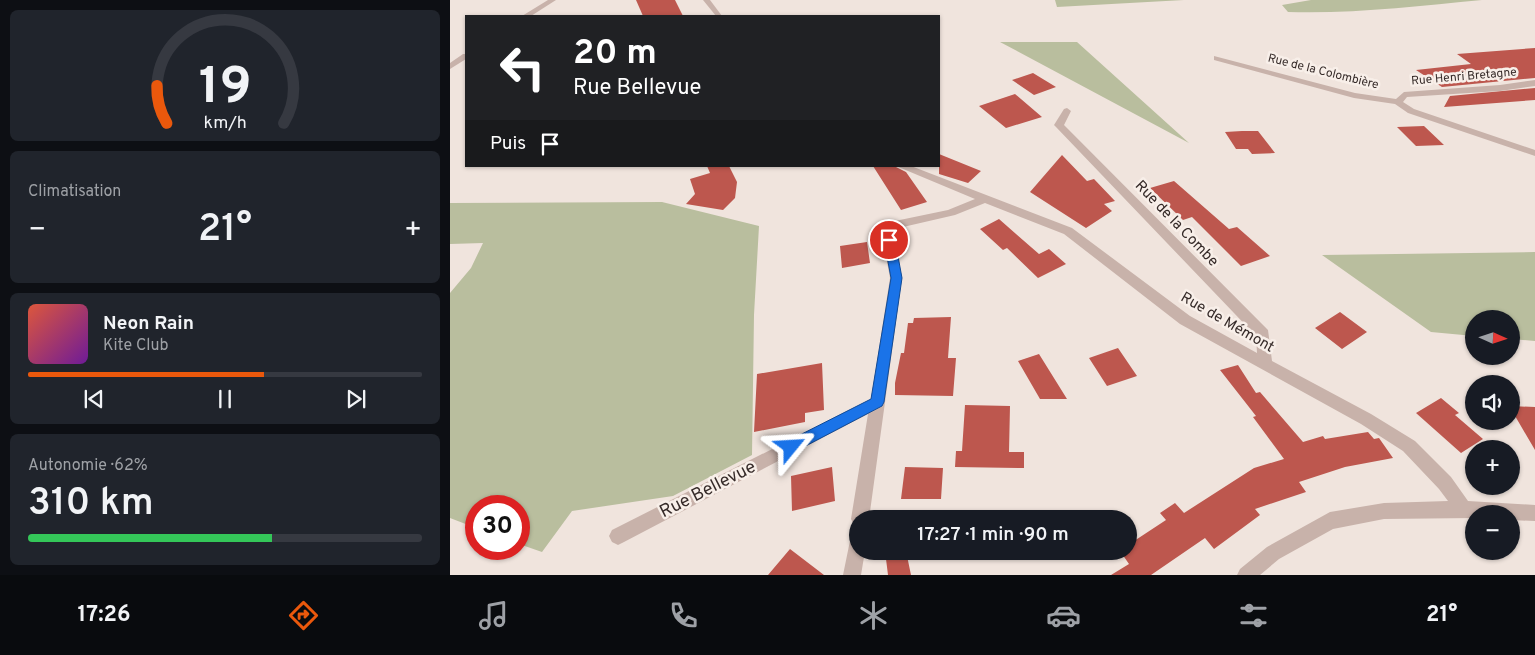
<!DOCTYPE html>
<html lang="fr">
<meta charset="utf-8">
<style>
body{margin:0;font-family:Overpass,sans-serif;background:#20242c;color:#f1f3f6;height:100vh;display:flex;flex-direction:column;font-size:19px;white-space:nowrap}
*{box-sizing:border-box;margin:0}
p{font-size:16px;color:#9ea1a6}
.icon{flex:none;width:28px;height:28px;fill:none;stroke:currentColor;stroke-width:2;stroke-linecap:round;stroke-linejoin:round}
.map{position:relative;flex:1;overflow:hidden}
.details{display:flex;flex-direction:column;gap:10px;padding:10px;background:#0d0f14;width:450px}
.details>*{flex:none}
.banner{position:absolute;left:15px;top:15px;width:475px;height:152px;border-radius:0px;box-shadow:0 1px 4px #0004;background:#202124;color:#fff;overflow:hidden}
.needle{width:32px;rotate:93deg}
.fabs{position:absolute;left:1015px;top:310px;display:grid;gap:10px}
.fabs a{display:grid;place-items:center;width:55px;height:55px;border-radius:50%;background:#171b24;box-shadow:0 1px 4px #0004;font-size:25px}
.speed{position:absolute;left:15px;top:495px;display:flex;gap:10px;font-size:25px;font-weight:700;text-align:center}
.speed>*{display:grid;place-content:center;width:65px;height:65px;border-radius:50%;background:#171b24;box-shadow:0 1px 4px #0004;line-height:1}
.speed .limit{border:8px solid #d22;background:#fff;color:#111}
.pin{position:absolute;display:grid;place-items:center;width:42px;height:42px;color:#fff;margin:-21px;border:2px solid #fff;border-radius:50%;box-shadow:0 1px 5px #0007}
.me{position:absolute;width:55px;margin:-28px;rotate:63deg;stroke-linejoin:round;filter:drop-shadow(0 0 4px #0008)}
.turn{display:flex;align-items:center;gap:18px;height:105px;padding:0 25px;font-size:22px}
.turn .icon{width:65px;height:65px;stroke-width:2.5}
.turn b{display:block;font-size:35px;line-height:42px}
.then{display:flex;align-items:center;height:48px;padding:0 25px;background:#0003;gap:10px;font-size:19px}
.big{font-size:38px;font-weight:600;line-height:1.1}
.details .tile{flex:1;display:flex;flex-direction:column;justify-content:center;gap:8px;min-width:0;padding:0 18px;border-radius:8px;background:#20242c}
.details .dial{align-items:center;gap:0}
.dial svg{height:130px;overflow:visible;fill:none;stroke:#363941;stroke-width:7;stroke-linecap:round;text-anchor:middle}
.dial text{fill:#f1f3f6;stroke:none}
.song{display:flex;align-items:center;gap:15px}
.cover{width:60px;height:60px;border-radius:8px;background:linear-gradient(135deg,hsl(10 70% 55%),hsl(280 70% 35%))}
.played{height:5px;border-radius:2px;background:linear-gradient(90deg,#ea580c 60%,#363941 60%)}
.keys{display:flex;justify-content:space-around;direction:ltr}
.heat{display:flex;justify-content:space-between;align-items:center;font-size:28px;direction:ltr}
.charge{height:8px;border-radius:4px;background:linear-gradient(90deg,#34c759 62%,#363941 0)}
.trip{position:absolute;left:399px;top:510px;width:288px;height:50px;border-radius:25px;background:#171b24;box-shadow:0 1px 4px #0004;font-weight:600;line-height:50px;text-align:center}
.menu{display:flex;height:80px;justify-content:space-around;align-items:center;background:#090b0e;color:#9ea1a6}
.menu .icon{width:35px;height:35px}
.menu .current{color:#ea580c}
.menu b{font-size:22px;color:#f1f3f6}
main{display:flex;flex:1;min-height:0}
.map>svg:first-child{display:block}
.green{fill:#b9be9e}
.building{fill:#bd574e}
.lines{fill:none;stroke-linecap:round;stroke-linejoin:round}
.minor{fill:#c8b2aa;fill-rule:evenodd}
.route{fill:#1a73e8;stroke:#114b97}
.labels{text-anchor:middle;dominant-baseline:central;stroke-width:5;stroke-linejoin:round;paint-order:stroke}
.far-street-label{font-size:12px;fill:#362b29;stroke:#f8efe9}
.street-label{font-size:15px;fill:#362b29;stroke:#f8efe9}
.near-street-label{font-size:18px;fill:#362b29;stroke:#f8efe9}
</style>
<main>
<section class="details">
<div class="tile dial"><svg viewBox="0 0 100 80">
<path d="M14 69A42 42 0 1 1 86 69"/>
<path d="M14 69A42 42 0 0 1 8 46" stroke="#ea580c"/>
<text x="50" y="56" font-size="32" font-weight="700">19</text>
<text x="50" y="72" font-size="11">km/h</text>
</svg></div>
<div class="tile"><p>Climatisation</p>
<div class="heat"><a>−</a><b class="big">21°</b><a>+</a></div>
</div>
<div class="tile">
<div class="song"><i class="cover"></i><div><b>Neon Rain</b><p>Kite Club</p></div></div>
<div class="played"></div>
<div class="keys"><svg class="icon" aria-label="previous" viewBox="0 0 24 24"><path d="M18 5L8 12l10 7zM5 5v14"/></svg><svg class="icon" aria-label="pause" viewBox="0 0 24 24"><path d="M8 5v14M16 5v14"/></svg><svg class="icon" aria-label="next" viewBox="0 0 24 24"><path d="M6 5l10 7-10 7zM19 5v14"/></svg></div>
</div>
<div class="tile"><p>Autonomie · 62%</p><b class="big">310 km</b><div class="charge"></div></div>
</section>
<div class="map">
<svg width="1085" height="575" viewBox="0 0 1085 575">
<rect width="100%" height="100%" fill="#f0e4dd"/>
<!-- green -->
<path class="green" d="M605 0H734L607 7Z
M861 0H1032C968 6 903 14 838 12L832 5Z
M550 42H627L739 143Z
M212 202 309 226 304 315 302 455 223 496 122 511 92 552 69 544V506H26V528L0 518V293L21 268 33 243 0 244V203Z
M1085 252V341L1061 339V319H1024V336L981 332 872 255Z"/>
<!-- building -->
<path class="building" d="M186 0H225L233 16H193Z
M1085 48V78L992 87 966 70 1021 64 1007 54Z
M583 73 606 87 584 95 562 80Z
M1085 88V100L994 107 1000 96Z
M565 94 592 117 556 128 529 106Z
M974 126 994 145 966 146 947 127Z
M792 131H808L825 153 802 154 798 149H786L775 132Z
M489 154 531 171 518 183 489 174Z
M612 155 637 181 644 179 665 201 654 204 662 211 636 228 580 192Z
M257 166H279L287 182 285 198 273 210 236 204 245 194 240 179 260 173Z
M423 166H444L456 172 477 202 451 210Z
M724 181 779 229 787 227 820 256 791 266 742 217 733 220 700 188Z
M549 219 589 254 599 249 616 264 588 278 557 248 553 250 530 229Z
M417 242 420 263 392 268 390 246Z
M890 312 917 332 892 349 865 328Z
M501 317 498 358H506L503 396 445 395V383L451 353H454L458 323H463L464 318Z
M668 348 687 376 657 386 639 358Z
M589 354 617 399H590L568 361Z
M372 363 374 410 355 413V422L304 432 307 374Z
M788 365 806 393 810 392 853 442 873 436 875 439 918 432 924 439 929 438 943 458 895 467 849 482 856 492 805 509 810 515 764 549 755 538 701 575H661L679 564 670 551H678V545L716 520 710 513 725 503 734 513 804 468 834 459 803 417 806 416 770 370Z
M991 398 1009 413 1005 415 1033 439 1011 453 966 413Z
M515 405 560 406 559 452H574V468L505 467 506 451H512Z
M1061 406 1085 407V450L1061 409Z
M382 467 385 501 342 511 341 476Z
M455 467 493 468 491 499H451Z
M340 549 374 575H318Z
M435 551H456L461 575H438Z"/>
<g class="lines">
<!-- minor -->
<path class="minor" d="M98 0H106L81 16H72Z
M253 0H260L272 16H266Z
M13 54H16V59L0 69V63Z
M764 56 905 93 946 99 954 92 1050 85 1085 80V86L1050 91 957 97 953 102 964 109 1085 150V156L958 113 945 104 904 98 764 60Z
M617 108 621 111 614 125 818 330 822 361 921 414 965 441 1001 477 1018 501 1085 505V521L1061 520V514H1024V518L934 519 883 529 829 559 810 575H787L790 569 817 547 880 512 934 503 998 501 989 489 953 451 911 424 730 324 614 234 535 203 505 215 453 227 445 240 452 278 419 519H408V526L404 525 401 519 418 414 174 542 168 545 162 542 159 536 162 530 421 399 440 278 433 240 445 221 498 210 525 199 446 166H461L622 228 740 316 807 353 806 336 606 127 604 125 614 109Z
M408 528V551H415L411 575H393L402 531Z"/>
</g>
<!-- route -->
<path class="route" d="M439 237 445 240 452 278 434 402 432 406 346 451 341 453 336 451 334 447 336 442 421 399 441 278 434 240Z"/>
<g class="labels">
<!-- far-street labels -->
<g class="far-street-label">
<text transform="translate(873 72) rotate(14)">Rue de la Colombière</text>
<text transform="translate(1014 77) rotate(-5)">Rue Henri Bretagne</text>
</g>
<!-- street labels -->
<g class="street-label">
<text transform="translate(726 224) rotate(46)">Rue de la Combe</text>
<text transform="translate(777 323) rotate(30)">Rue de Mémont</text>
</g>
<!-- near-street labels -->
<g class="near-street-label">
<text transform="translate(258 490) rotate(-27)">Rue Bellevue</text>
</g>
</g>
</svg>
<div class="fabs">
<a><svg class="needle" viewBox="-14 -14 28 28"><path d="M0-13l5 13h-10z" fill="#e53935"/><path d="M0 13l5-13h-10z" fill="#9ea1a6"/></svg></a>
<a><svg class="icon" aria-label="sound" viewBox="0 0 24 24"><path d="M4 9h4l5-4v14l-5-4H4zM17 9q2 3 0 6"/></svg></a>
<a>+</a>
<a>−</a>
</div>
<div class="speed"><div class="limit">30</div></div>
<div class="pin" style="left:439px;top:240px;background:#d93025"><svg class="icon" aria-label="arrive" viewBox="0 0 24 24"><path d="M6 21V4h12l-3 4 3 4H6"/></svg></div>
<svg class="me" style="left:341px;top:447px" viewBox="-20 -20 40 40"><path d="M0-17L14 15 0 8-14 15z" fill="#1a73e8" stroke="#fff" stroke-width="4"/></svg>
<div class="trip">17:27 · 1 min · 90 m</div>
<div class="banner">
<div class="turn"><svg class="icon" aria-label="left" viewBox="0 0 24 24"><path d="M17 20v-9H6M10 6l-5 5 5 5"/></svg><div><b>20 m</b>Rue Bellevue</div></div>
<div class="then">Puis<svg class="icon" aria-label="arrive" viewBox="0 0 24 24"><path d="M6 21V4h12l-3 4 3 4H6"/></svg></div>
</div>
</div>
</main>
<nav class="menu">
<b>17:26</b>
<svg class="icon current" aria-label="directions" viewBox="0 0 24 24"><path d="M12 3l9 9-9 9-9-9zM9 14v-3h6M13 9l2 2-2 2"/></svg>
<svg class="icon" aria-label="music" viewBox="0 0 24 24"><path d="M9 18V5l10-2v13"/><circle cx="6" cy="18" r="3"/><circle cx="16" cy="16" r="3"/></svg>
<svg class="icon" aria-label="phone" viewBox="0 0 24 24"><path d="M5 4h4l2 5-3 2q2 4 5 5l2-3 5 2v4C11 20 4 13 5 4z"/></svg>
<svg class="icon" aria-label="climate" viewBox="0 0 24 24"><path d="M12 3v18M4 7l16 10M4 17L20 7"/></svg>
<svg class="icon" aria-label="car" viewBox="0 0 24 24"><path d="M5 17H2v-5l4-1 3-4h7l3 4 3 1v5h-3M9 17h6M6 11h13"/><circle cx="7" cy="17" r="2"/><circle cx="17" cy="17" r="2"/></svg>
<svg class="icon" aria-label="filters" viewBox="0 0 24 24"><path d="M4 7h16M4 17h16"/><circle cx="9" cy="7" r="2"/><circle cx="15" cy="17" r="2"/></svg>
<b>21°</b>
</nav>
